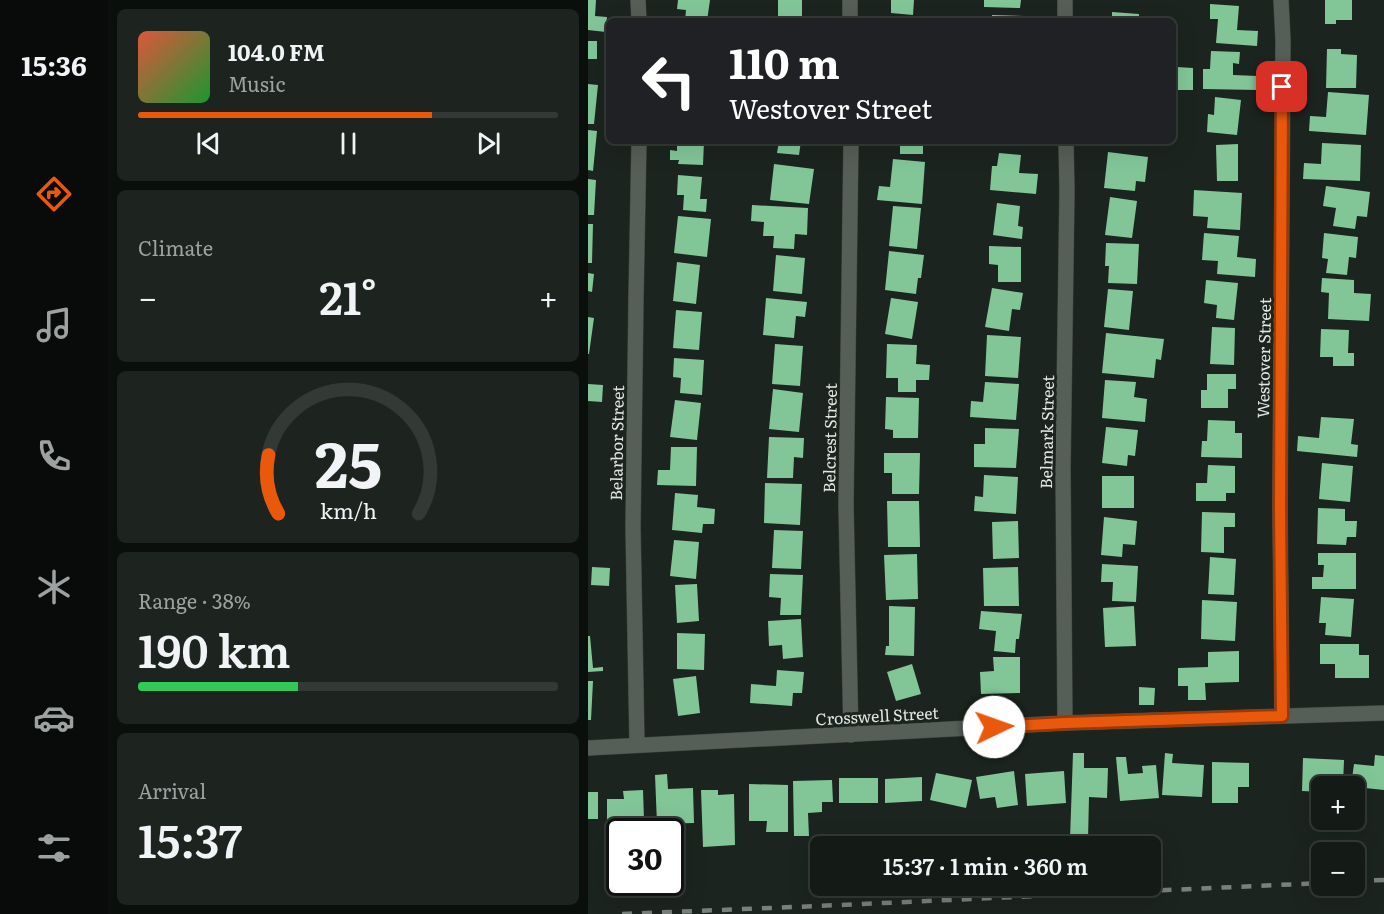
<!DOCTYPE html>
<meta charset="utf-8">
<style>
body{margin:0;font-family:Literata,serif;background:#1d241f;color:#f1f3f6;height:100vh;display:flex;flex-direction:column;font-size:22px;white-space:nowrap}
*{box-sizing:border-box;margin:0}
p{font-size:20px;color:#9da1a1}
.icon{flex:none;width:33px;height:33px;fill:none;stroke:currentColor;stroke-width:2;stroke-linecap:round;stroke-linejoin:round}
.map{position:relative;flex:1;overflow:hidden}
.side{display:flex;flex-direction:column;gap:9px;padding:9px;background:#0b0f0c;width:480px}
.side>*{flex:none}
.top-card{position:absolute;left:18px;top:18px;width:570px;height:126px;border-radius:9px;box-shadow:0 6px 24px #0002,0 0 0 2px #333935;background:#202124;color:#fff;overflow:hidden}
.controls{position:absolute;left:723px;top:776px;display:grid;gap:12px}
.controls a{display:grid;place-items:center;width:54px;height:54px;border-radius:9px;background:#141b16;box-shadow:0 6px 24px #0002,0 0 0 2px #333935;font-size:30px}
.speed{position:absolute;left:18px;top:818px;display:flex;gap:12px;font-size:30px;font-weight:700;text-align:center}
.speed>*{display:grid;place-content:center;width:78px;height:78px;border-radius:50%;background:#141b16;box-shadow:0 6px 24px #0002,0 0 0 2px #333935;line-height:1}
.speed .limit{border:3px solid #111;border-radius:9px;background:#fff;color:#111}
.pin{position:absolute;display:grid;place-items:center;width:51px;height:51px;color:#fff;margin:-26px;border-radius:12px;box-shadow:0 3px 9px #0006}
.me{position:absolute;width:66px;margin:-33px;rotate:87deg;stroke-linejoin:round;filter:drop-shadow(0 0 4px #0008)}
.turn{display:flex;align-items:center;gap:21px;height:126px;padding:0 24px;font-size:27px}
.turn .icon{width:78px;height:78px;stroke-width:2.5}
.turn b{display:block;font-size:42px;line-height:51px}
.big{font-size:45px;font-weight:600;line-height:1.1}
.side .card{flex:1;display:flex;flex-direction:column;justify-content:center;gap:9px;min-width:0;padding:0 21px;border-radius:9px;background:#1d241f}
.side .dial{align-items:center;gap:0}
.dial svg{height:156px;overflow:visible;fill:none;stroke:#333935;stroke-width:7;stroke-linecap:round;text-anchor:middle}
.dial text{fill:#f1f3f6;stroke:none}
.song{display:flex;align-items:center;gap:18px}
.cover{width:72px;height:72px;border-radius:9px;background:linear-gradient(135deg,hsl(10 70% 55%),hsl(130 70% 35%))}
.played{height:6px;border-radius:3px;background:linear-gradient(90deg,#ea580c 70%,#333935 70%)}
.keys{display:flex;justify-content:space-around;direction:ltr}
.heat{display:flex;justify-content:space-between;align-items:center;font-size:33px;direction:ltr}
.charge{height:9px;border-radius:4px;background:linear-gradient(90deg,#34c759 38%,#333935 0)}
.trip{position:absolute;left:222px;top:836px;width:351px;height:60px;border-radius:9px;background:#141b16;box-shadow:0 6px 24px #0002,0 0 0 2px #333935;font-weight:600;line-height:60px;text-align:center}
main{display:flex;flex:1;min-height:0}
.tab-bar{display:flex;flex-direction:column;width:108px;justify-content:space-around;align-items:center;background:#080b09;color:#9da1a1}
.tab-bar .icon{width:42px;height:42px}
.tab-bar .selected{color:#ea580c}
.tab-bar b{font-size:27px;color:#f1f3f6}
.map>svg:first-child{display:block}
.building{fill:#82c698}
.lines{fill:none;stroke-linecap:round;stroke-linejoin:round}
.street-casing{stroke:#3b413d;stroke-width:16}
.street{stroke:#555e57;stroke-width:15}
.rail{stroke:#79817c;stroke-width:4.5;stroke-dasharray:10 10;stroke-linecap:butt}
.route-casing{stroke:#983908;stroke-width:15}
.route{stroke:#ea580c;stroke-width:10}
.labels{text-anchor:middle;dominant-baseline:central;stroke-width:6;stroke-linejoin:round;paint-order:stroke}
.street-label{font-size:16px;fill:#e1e7e3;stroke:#1b241e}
</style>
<main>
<nav class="tab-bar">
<b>15:36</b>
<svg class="icon selected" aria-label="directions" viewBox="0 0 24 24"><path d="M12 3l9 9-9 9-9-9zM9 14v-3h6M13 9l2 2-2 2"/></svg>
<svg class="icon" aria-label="music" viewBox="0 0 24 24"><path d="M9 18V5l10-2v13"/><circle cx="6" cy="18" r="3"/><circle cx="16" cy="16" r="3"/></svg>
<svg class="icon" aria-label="phone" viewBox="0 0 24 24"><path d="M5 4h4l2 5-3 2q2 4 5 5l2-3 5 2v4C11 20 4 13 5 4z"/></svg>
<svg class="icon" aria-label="climate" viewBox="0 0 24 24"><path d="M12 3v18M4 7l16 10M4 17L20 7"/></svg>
<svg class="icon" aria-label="car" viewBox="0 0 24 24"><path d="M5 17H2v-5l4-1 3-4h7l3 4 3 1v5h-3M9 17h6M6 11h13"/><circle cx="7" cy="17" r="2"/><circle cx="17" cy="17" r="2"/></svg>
<svg class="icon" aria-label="filters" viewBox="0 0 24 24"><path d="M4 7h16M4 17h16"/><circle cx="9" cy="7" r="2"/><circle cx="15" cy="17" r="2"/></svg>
</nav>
<section class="side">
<div class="card">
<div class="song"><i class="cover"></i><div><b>104.0 FM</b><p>Music</p></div></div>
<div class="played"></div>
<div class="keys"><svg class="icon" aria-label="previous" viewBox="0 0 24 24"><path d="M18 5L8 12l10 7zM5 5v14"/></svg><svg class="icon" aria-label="pause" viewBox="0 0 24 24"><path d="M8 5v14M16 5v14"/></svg><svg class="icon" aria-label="next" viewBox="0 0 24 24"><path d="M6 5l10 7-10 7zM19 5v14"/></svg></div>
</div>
<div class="card"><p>Climate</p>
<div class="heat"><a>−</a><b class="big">21°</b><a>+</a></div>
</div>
<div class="card dial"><svg viewBox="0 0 100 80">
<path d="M14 69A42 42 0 1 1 86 69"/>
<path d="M14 69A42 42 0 0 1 9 39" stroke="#ea580c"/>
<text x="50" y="56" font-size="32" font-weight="700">25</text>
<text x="50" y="72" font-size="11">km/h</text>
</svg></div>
<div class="card"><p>Range · 38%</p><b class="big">190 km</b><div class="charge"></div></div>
<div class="card"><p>Arrival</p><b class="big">15:37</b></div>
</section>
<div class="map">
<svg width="796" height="914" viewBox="0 0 796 914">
<rect width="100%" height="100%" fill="#1b241e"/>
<!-- building -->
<path class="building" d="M0 0H8L7 16 19 17 18 32 0 30Z
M90 0H122L119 21H97L98 10 89 9Z
M190 0H214V17L190 18Z
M303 0H326L325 15 303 13Z
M396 0H433L432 8 396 7Z
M737 0H764V20H748V24H737Z
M622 4 651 6 649 30 670 31 669 46 628 43 630 19H622Z
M524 12 551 14V21H524Z
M404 15 436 16V21H404Z
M0 41H9V59H0Z
M739 49H753V54L769 55 768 88H738Z
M623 51 652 52 651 64 645 63V75L670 76V90L615 89V69H622Z
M589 67 605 68V90H589Z
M0 84 10 85 6 124H0Z
M740 92 781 95 778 135 721 131 722 116 738 117Z
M627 97 653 100 649 135 619 132 620 114 626 115Z
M0 130 9 131 5 171 0 170Z
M89 141H116L115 165 90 164 91 160H82V150L89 151Z
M191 141H213L211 155 189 153Z
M304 141H335V154H312V146H304Z
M412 141H434L433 146 412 142Z
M526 141H555V146L526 143Z
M734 143 773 145 772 181 715 179 716 163 733 164Z
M650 144V181H629L628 145Z
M520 152 560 157 557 182 548 181 547 191 516 188Z
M411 153 433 155 431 173 450 174 448 194 402 190 404 166H409Z
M305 159 337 162 334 204 289 200 291 186 302 187Z
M186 164 226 169 221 204 182 200Z
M90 175 114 177 112 199H119L118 212 95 210 96 195H89Z
M0 179 8 180 6 215H0Z
M738 186 782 192 779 217 769 216 767 229 745 226 748 208 735 206Z
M606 190 654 193 652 230 619 228 620 217 605 216Z
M522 197 549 201 544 238 517 235Z
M409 203 432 206 430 226 435 227 434 239 405 235Z
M164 205 220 208 219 235 207 234 206 249 185 248 186 236H175L176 222 163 221Z
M305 206 333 208 329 249 301 246Z
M90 216 123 219 119 257 86 253Z
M0 224H5L4 263H0Z
M616 233 651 236 649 257 668 259 667 277 629 274 630 261 614 260Z
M736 233 770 237 768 258 761 257 759 275 738 273 740 259 734 258Z
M518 243 551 244 549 284 520 283 521 266H517Z
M401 246 433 247V282H410V265L401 264Z
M301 251 336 255 333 278H330L328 294 297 290Z
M188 255 217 258 214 294 185 291Z
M89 262 112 265 108 304 85 301Z
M0 273 6 274 4 292 0 291Z
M734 278 766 280V293L783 294 781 321 740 319 741 293 733 292Z
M618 280 650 283 646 320 628 318 629 305 616 303Z
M404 288 435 293 432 310 424 309 421 331 397 327Z
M520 289 545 291 541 330 516 327Z
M178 298 219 302 217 317 208 316 206 338 175 335Z
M303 298 330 302 324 339 297 334Z
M88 310 114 312 111 350 85 348Z
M0 317 6 318 1 354H0Z
M624 327 647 328 646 365 622 364Z
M733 329 761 330 760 353H766V366H745V357H732Z
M518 333 576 339 573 360 568 359 566 378 514 373Z
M399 335 433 337 430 378 397 376Z
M187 344 215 346 212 386 184 384Z
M299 344 329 345 328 364 342 365 341 380H328V392H310V378H298Z
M86 358 116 360 114 395 92 393 93 378 85 377Z
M619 374H648V389H640V408H613V390H619Z
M517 380 548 382 546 397 559 399 557 422 514 418Z
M397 382 431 384 428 420 382 417 383 401 395 402Z
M0 384 15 385 14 402 0 401Z
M185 389 215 393 211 432 181 429Z
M298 397 331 398 330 438H305V430L297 429Z
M87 400 113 403 109 440 82 437Z
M733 417 766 419 763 444 770 445 769 457 709 451 710 436 731 438Z
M620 420 647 421V433H654V458L613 457 614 441H619Z
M518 427 550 430 547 456 540 455 539 466 514 463Z
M397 428 431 429 428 468 386 467V444H397Z
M181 437 216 438 215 458 206 457 205 478H179Z
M83 447H109L108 486 69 485 70 470H82Z
M296 453H332L331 494H304V473H296Z
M734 463 765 466 762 502 731 499Z
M620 465 647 466V493H638V501H608V483H619Z
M396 475 430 477 428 514 386 511 387 496 395 497Z
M514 476H546V508H514Z
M177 483 214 484 212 525 176 523Z
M87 493 110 495 109 507 127 509 126 524H115L114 533 84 530Z
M299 501H331L332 547H300Z
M730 508 757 509V521H769L768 537H759L758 545 729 544Z
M614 512 647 513V527H636V553L613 552Z
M516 517 549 521 547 545 535 544 534 557 513 555Z
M430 521 431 558 405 559 404 522Z
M186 530 215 531 213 569 184 568Z
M86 540 111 542 108 579 82 576Z
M730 553H768V589H724V577H735L736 565H730Z
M329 554 330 599 298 600 296 555Z
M622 557 648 559 646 595 620 594Z
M514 564 550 566 548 602 524 601 525 582H513Z
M4 567 22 568 21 586 3 585Z
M430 567 431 606H396L395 568Z
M182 574 215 575 213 615H192L193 598 181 597Z
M109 584 111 621 89 623 87 585Z
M733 597 766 599 763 637 737 635 738 623H731Z
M614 600 649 602 647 641 613 639Z
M301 606 327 607 326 656 297 655 298 646H301Z
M546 606 548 646 517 647 515 608Z
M393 611 434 614 431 639H428L427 653 406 651 408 631 391 629Z
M213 619 215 657 195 659 194 645 181 646 180 621Z
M89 633 117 634 116 670 89 669Z
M0 636H2L5 668 15 667V671L0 672Z
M732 644H771V655H781V678H747V664H732Z
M651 651V682L617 683 618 700H600V686H590V668L620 667V652Z
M405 657H432V693L393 694 392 672 406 671Z
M324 664 333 694 308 701 299 672Z
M189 670 216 672 214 693H205L204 706 162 703 163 684 188 686Z
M108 676 112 713 90 716 85 679Z
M0 681H5L3 720H0Z
M551 687 567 688 566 705H551Z
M485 753H496V768H520L519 798 501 797 500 840 482 839Z
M577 753 585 754 584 763 616 765 614 797 574 795Z
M787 755 796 756V790L777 788 776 802 766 800V786H763L766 764 786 766Z
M528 757H538L540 774 555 773 554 766 568 765 571 798 532 801Z
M715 758 756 760 755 785 739 784V786H734V792L714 791Z
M624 762 661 763V787H650V803H624Z
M426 771 430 805 409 808 407 797 392 799 388 777Z
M476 771 478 803 439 806 437 774Z
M348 773 384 780 378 808 342 800Z
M79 774 80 789 105 788 106 823 69 824 67 775Z
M334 777V801L297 803V779Z
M251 778H290V803H251Z
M244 780 245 802H234V812L220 813 221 836H206L205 781Z
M161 784 200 785V832H178L179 821H161Z
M55 790 56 820 19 821V799H36L35 791Z
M113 790H130V795L146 794 147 845 115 847Z
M0 792H10V819H0Z"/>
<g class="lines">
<defs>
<path id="street" d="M50 0 51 21
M262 0V21
M477 0V21
M693 0 695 40 692 508 694 716
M477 723 475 468 479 191 478 141
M263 735 258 505 263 141
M49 745 45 527 48 298 51 141
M0 748 477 723 796 713"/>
</defs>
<!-- street casing -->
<use href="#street" class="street-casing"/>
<!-- street -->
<use href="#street" class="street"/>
<!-- rail -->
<path class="rail" d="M766 881 796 880
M34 914 230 906 734 883"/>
</g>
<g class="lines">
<defs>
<path id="route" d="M406 727 477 723 694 716 692 508 694 87"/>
</defs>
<!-- route casing -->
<use href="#route" class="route-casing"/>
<!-- route -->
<use href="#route" class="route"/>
</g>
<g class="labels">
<!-- street labels -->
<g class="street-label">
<text transform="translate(675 358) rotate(-89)">Westover Street</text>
<text transform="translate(458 432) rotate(-89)">Belmark Street</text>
<text transform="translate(241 438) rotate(-89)">Belcrest Street</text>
<text transform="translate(28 443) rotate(-89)">Belarbor Street</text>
<text transform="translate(289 715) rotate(-3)">Crosswell Street</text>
</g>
</g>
</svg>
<div class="controls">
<a>+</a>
<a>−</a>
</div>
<div class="speed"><div class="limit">30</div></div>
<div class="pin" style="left:694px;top:87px;background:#d93025"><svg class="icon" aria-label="arrive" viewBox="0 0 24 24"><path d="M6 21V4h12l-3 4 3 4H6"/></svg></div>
<svg class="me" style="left:406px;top:727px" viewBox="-20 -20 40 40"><circle r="19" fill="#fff"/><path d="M0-13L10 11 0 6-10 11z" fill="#ea580c"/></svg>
<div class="trip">15:37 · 1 min · 360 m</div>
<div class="top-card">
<div class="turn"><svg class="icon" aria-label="left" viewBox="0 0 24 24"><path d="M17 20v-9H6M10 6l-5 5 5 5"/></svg><div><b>110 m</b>Westover Street</div></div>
</div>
</div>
</main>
